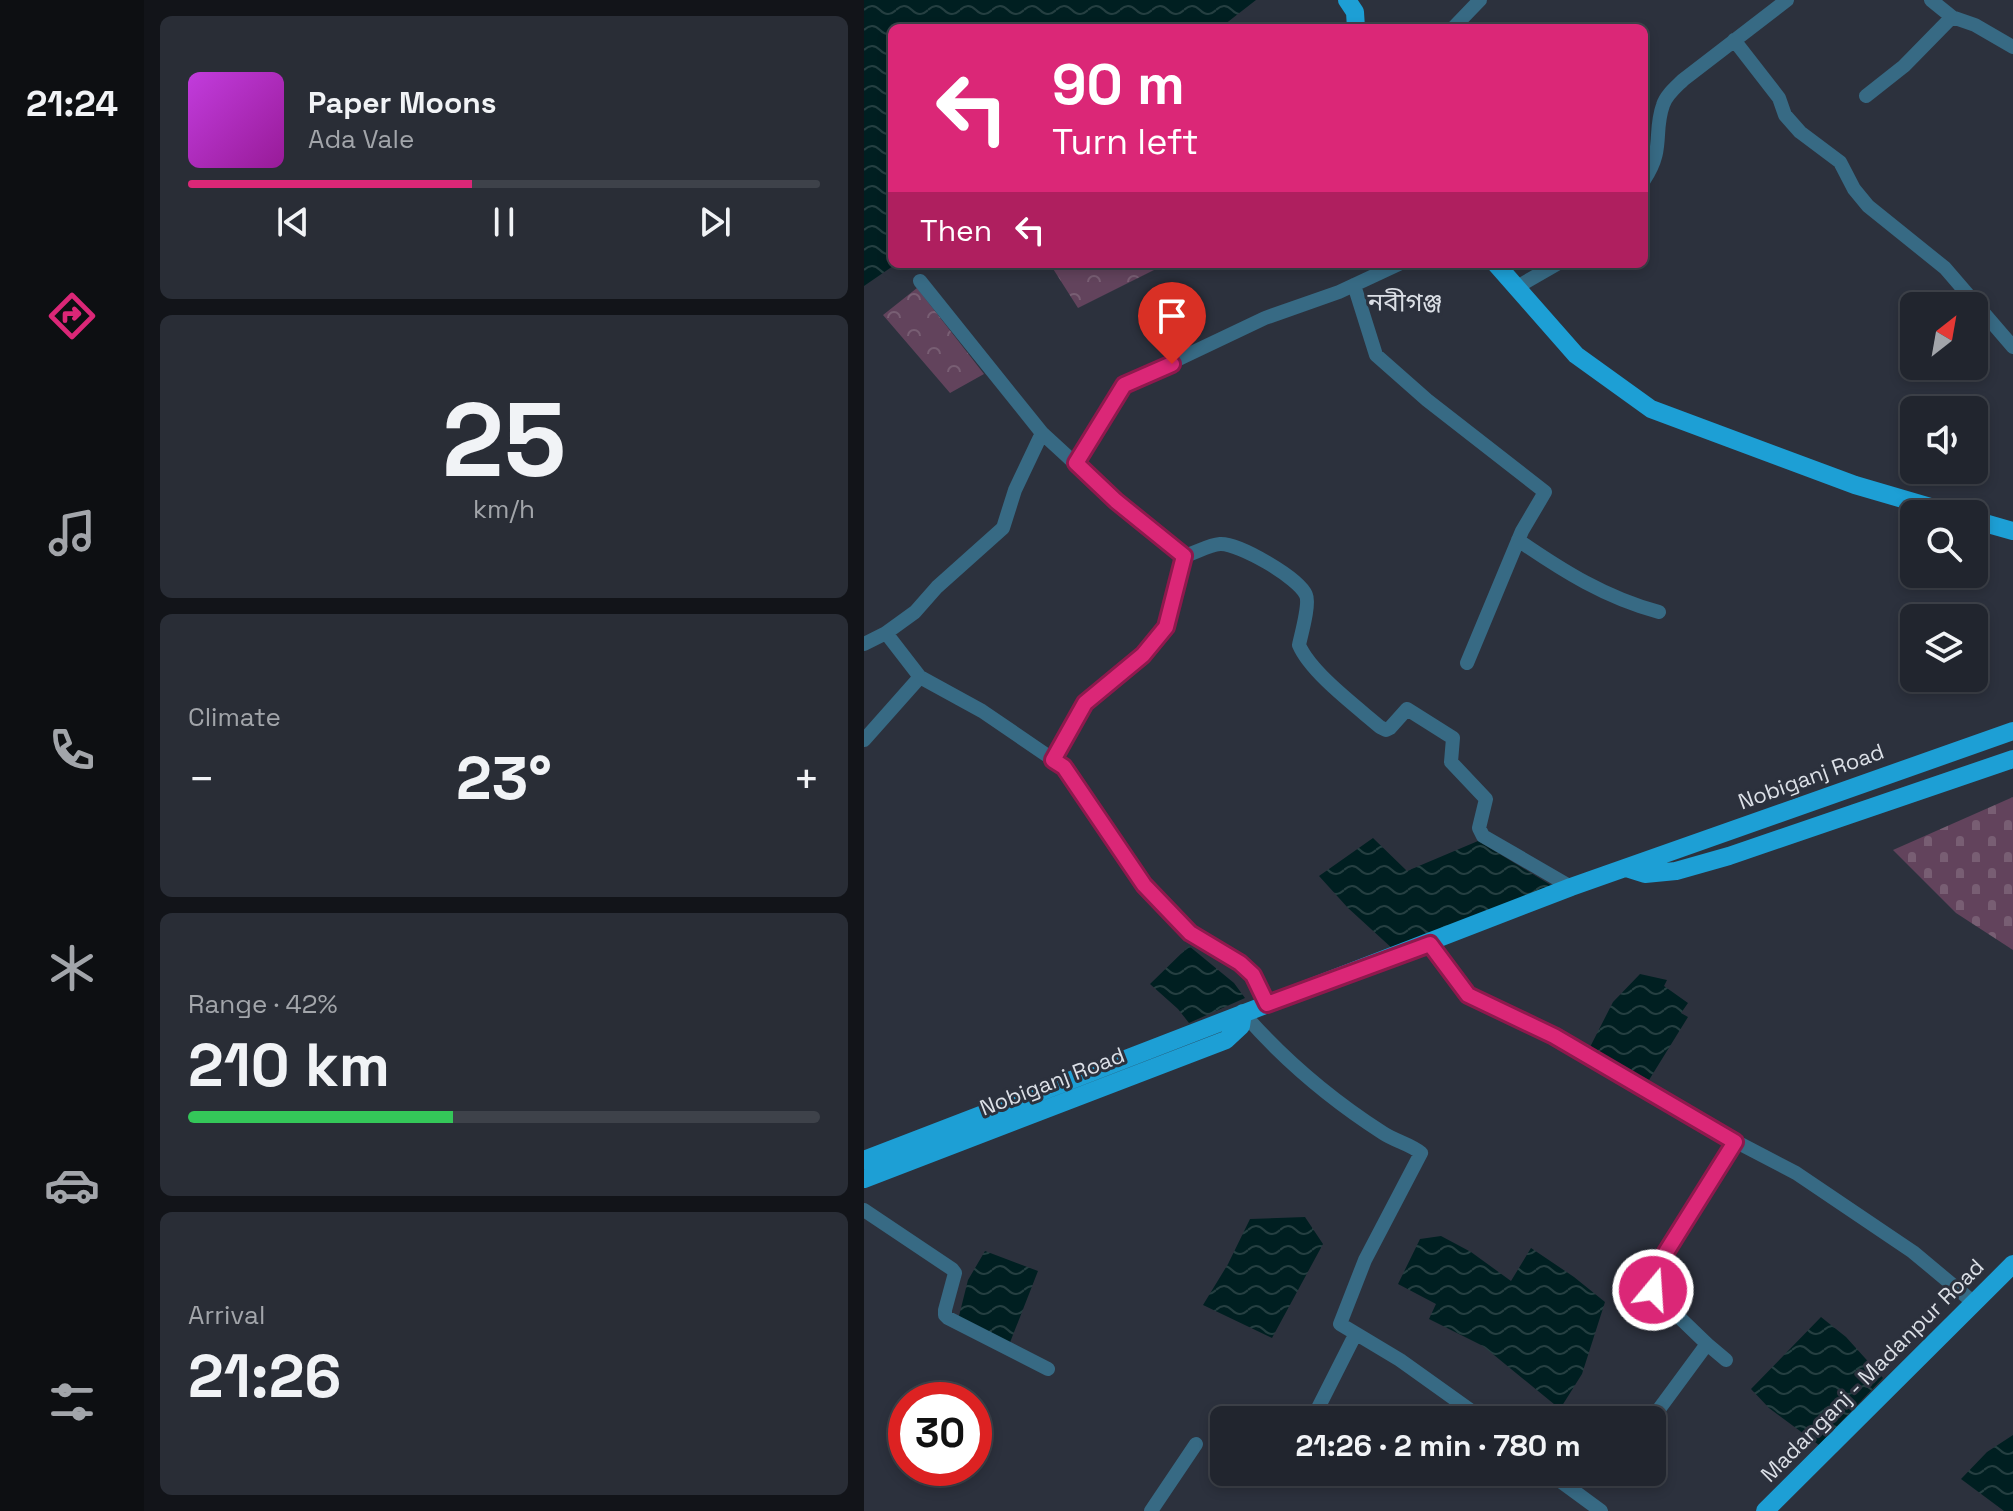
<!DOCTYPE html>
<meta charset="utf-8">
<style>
body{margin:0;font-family:"Space Grotesk","Noto Sans Bengali",sans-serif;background:#292d36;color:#f1f3f6;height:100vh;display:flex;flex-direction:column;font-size:30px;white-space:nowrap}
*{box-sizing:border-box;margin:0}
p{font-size:26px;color:#a2a5aa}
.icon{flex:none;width:44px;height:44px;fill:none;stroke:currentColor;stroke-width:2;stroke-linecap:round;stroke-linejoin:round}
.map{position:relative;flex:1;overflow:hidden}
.side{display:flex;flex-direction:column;gap:16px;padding:16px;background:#121419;width:720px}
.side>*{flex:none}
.guide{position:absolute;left:24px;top:24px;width:760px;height:244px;border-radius:12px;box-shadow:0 4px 12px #0003,0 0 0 2px #3e424a;background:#db2777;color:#fff;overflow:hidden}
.needle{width:52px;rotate:31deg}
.controls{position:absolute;left:1036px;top:292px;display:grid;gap:16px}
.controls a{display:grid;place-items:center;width:88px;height:88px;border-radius:12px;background:#21252e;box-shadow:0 4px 12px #0003,0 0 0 2px #3e424a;font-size:40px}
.speed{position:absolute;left:24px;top:1382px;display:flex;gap:16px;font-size:40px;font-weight:700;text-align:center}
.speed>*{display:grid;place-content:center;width:104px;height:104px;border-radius:50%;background:#21252e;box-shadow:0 4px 12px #0003,0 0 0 2px #3e424a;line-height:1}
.speed .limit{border:12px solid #d22;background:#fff;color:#111}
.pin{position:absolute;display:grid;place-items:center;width:68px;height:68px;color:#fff;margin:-82px -34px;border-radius:50% 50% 50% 0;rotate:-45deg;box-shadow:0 0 8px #0007}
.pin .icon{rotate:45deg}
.me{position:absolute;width:88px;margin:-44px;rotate:18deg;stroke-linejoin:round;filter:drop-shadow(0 0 6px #0008)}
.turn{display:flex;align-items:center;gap:28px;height:168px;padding:0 32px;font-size:36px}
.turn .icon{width:104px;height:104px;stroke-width:2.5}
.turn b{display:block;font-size:56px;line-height:68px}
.then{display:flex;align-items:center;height:76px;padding:0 32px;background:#0003;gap:16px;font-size:30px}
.big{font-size:60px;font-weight:600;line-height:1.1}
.side .tile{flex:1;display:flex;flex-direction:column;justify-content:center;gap:12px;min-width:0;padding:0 28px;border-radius:12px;background:#292d36}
.side .dial{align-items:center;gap:0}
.dial b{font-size:104px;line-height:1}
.song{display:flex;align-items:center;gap:24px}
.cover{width:96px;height:96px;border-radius:12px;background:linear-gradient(135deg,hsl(290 70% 55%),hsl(300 70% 35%))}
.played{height:8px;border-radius:4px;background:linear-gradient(90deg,#db2777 45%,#3e424a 45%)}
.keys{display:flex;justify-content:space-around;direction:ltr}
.heat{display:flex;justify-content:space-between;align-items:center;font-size:44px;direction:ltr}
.charge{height:12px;border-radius:6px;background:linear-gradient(90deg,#34c759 42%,#3e424a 0)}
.trip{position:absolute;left:346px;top:1406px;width:456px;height:80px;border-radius:12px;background:#21252e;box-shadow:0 4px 12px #0003,0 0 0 2px #3e424a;font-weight:600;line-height:80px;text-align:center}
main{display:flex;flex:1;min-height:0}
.dock{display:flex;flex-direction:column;width:144px;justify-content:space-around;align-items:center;background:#0d0f12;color:#a2a5aa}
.dock .icon{width:56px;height:56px}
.dock .selected{color:#db2777}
.dock b{font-size:36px;color:#f1f3f6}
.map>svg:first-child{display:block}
.forest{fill:url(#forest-crowns)}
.cemetery{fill:url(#cemetery-stones)}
.water{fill:url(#water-waves)}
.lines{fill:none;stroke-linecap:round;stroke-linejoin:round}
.minor{stroke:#376a84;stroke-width:14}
.major{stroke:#1d9fd5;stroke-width:18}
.route-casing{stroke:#8e194d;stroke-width:20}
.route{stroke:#db2777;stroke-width:14}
.labels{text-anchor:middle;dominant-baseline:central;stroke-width:6;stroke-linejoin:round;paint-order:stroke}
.street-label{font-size:22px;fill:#dbdfe6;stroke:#2c313d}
.quarter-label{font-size:26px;fill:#dbdfe6;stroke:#2c313d}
</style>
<main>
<nav class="dock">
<b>21:24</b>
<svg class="icon selected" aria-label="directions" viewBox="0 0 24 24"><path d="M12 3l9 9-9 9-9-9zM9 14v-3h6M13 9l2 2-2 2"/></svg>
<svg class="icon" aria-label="music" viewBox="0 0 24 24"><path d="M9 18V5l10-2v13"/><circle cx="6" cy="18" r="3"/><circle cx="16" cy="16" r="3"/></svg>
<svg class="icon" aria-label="phone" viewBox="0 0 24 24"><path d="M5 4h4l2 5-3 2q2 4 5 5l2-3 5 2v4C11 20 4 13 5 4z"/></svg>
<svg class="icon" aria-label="climate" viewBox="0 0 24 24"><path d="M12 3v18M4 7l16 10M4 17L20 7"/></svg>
<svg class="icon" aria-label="car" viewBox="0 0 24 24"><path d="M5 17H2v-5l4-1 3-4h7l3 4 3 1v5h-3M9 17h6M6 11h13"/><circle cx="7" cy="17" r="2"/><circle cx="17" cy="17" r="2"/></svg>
<svg class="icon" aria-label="filters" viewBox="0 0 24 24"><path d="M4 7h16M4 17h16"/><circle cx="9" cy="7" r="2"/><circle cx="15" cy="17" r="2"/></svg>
</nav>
<section class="side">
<div class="tile">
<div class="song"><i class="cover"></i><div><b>Paper Moons</b><p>Ada Vale</p></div></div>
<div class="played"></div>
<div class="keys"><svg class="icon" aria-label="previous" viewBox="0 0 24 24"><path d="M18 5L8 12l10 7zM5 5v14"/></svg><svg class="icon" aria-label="pause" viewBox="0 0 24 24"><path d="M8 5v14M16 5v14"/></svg><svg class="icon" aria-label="next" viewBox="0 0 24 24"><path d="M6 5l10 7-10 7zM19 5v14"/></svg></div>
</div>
<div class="tile dial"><b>25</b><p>km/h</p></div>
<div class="tile"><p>Climate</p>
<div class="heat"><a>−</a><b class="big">23°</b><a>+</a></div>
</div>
<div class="tile"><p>Range · 42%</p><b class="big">210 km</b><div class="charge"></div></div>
<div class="tile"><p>Arrival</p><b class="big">21:26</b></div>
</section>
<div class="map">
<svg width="1149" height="1511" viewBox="0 0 1149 1511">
<defs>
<pattern id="forest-crowns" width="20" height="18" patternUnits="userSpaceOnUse" patternTransform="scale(2)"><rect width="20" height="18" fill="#62435c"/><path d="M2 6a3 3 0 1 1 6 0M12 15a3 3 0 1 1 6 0" fill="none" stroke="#785e73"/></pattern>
<pattern id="cemetery-stones" width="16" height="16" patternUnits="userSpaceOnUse" patternTransform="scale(2)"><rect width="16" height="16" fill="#62435c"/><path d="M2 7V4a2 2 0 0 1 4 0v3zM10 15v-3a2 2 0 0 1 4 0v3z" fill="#785e73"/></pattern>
<pattern id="water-waves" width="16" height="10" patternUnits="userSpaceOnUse" patternTransform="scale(2)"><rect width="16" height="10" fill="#001f21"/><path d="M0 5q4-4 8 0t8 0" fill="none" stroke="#253f41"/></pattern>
</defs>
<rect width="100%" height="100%" fill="#2c313d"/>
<!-- forest -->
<path class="forest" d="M186 264H302L214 308Z
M53 288 120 374 86 393 19 315Z"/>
<!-- cemetery -->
<path class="cemetery" d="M1149 797V950L1092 913 1029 850Z"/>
<!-- water -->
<path class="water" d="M0 0H392L356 28H28V264H32L0 286Z
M509 838 543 871 614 841 695 890 530 950 484 908 455 876Z
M325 946 370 983 381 998 325 1023 314 1009 286 984Z
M776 974 803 980 800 986 824 1003 817 1013 824 1017 785 1080 724 1051 749 1002Z
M441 1217 459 1244 408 1338 339 1305 364 1264 386 1219Z
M577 1236 607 1252 647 1281 667 1248 710 1277 741 1302 718 1374 696 1409 619 1346 565 1319 572 1304 534 1284 556 1239Z
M121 1251 174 1271 145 1345 94 1320 104 1280Z
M957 1317 982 1337 1019 1378 955 1445 905 1408 887 1389Z
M1149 1435V1511H1140L1097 1479 1123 1452Z"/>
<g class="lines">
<!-- minor -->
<path class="minor" d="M1067 0 1088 17 1111 25 1149 47
M589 28 616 0
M870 40 915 98 921 115 936 132 976 162 990 189 1004 206 1081 268 1149 347
M1002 96 1040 66 1088 17
M780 180C801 149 789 133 799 105 802 95 812 87 819 80L923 0
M56 281 178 433 252 501 320 556C332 553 344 545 356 544 375 543 435 578 442 595 446 604 437 635 435 645 447 673 493 707 516 727L522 730 526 728 543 709 589 738 587 762 622 799 615 828 619 836 707 887
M490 285 512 355 563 400 681 492 658 531 603 663
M651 288 693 264
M212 463 260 385 401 318 475 292 535 264
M654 540C699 571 742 598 795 612
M22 633 56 677 118 711 200 767 280 885 326 933 376 963 389 975 403 1004
M0 644 22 633 51 612 73 587 139 528 151 490 178 433
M0 740 56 677
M189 760 221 703 279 655 302 627 320 556
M566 944 604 995 690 1036 821 1115 932 1173 1049 1252 1109 1302
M379 1013C420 1060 466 1099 519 1133 531 1141 546 1144 557 1153L501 1260 476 1324 536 1360 620 1420
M0 1210 88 1269 91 1273 81 1310V1315L84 1318 184 1369
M843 1344 862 1360
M448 1420 491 1335
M787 1420 843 1344 790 1293V1286L802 1267 799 1257 871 1142
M684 1472 737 1511
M287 1511 332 1444"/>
<!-- major -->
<path class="major" d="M483 0 491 12 492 28
M632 264 712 355 787 409 991 485 1090 514
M1110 520 1149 531
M762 868 781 874 812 871 865 856 1149 759
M0 1160 707 887 1149 731
M0 1179 362 1040 377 1026 379 1013
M901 1511 1149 1264"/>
</g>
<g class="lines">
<defs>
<path id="route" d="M308 364 260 385 212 463 252 501 320 556 302 627 279 655 221 703 189 760 200 767 280 885 326 933 376 963 389 975 403 1004 566 944 604 995 690 1036 871 1142 799 1257 802 1267 789 1290"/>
</defs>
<!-- route casing -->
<use href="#route" class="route-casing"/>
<!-- route -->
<use href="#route" class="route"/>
</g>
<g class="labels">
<!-- street labels -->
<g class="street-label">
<text transform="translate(947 776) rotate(-20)">Nobiganj Road</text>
<text transform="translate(188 1081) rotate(-21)">Nobiganj Road</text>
<text transform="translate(1008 1370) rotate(-45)">Madanganj - Madanpur Road</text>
</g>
<!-- quarter labels -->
<g class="quarter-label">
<text x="541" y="302">নবীগঞ্জ</text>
</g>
</g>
</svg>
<div class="controls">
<a><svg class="needle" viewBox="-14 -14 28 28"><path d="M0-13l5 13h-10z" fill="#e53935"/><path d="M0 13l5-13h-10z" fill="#a2a5aa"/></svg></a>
<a><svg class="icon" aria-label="sound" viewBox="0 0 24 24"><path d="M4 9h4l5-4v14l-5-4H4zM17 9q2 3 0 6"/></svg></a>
<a><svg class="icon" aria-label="search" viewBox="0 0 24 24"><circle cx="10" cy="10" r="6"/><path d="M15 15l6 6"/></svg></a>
<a><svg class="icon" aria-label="layers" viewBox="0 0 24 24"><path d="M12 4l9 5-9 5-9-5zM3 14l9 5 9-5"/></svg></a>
</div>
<div class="speed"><div class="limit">30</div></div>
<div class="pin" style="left:308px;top:364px;background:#d93025"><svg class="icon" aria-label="arrive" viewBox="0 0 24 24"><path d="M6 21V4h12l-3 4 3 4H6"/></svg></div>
<svg class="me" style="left:789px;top:1290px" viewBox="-20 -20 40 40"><circle r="17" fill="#db2777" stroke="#fff" stroke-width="3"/><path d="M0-11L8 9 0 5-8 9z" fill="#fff"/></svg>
<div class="trip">21:26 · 2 min · 780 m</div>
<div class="guide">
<div class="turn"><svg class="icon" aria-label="left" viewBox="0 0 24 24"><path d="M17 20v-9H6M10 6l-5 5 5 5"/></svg><div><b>90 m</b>Turn left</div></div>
<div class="then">Then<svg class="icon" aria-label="left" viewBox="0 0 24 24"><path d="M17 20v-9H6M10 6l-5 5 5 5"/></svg></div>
</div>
</div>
</main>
